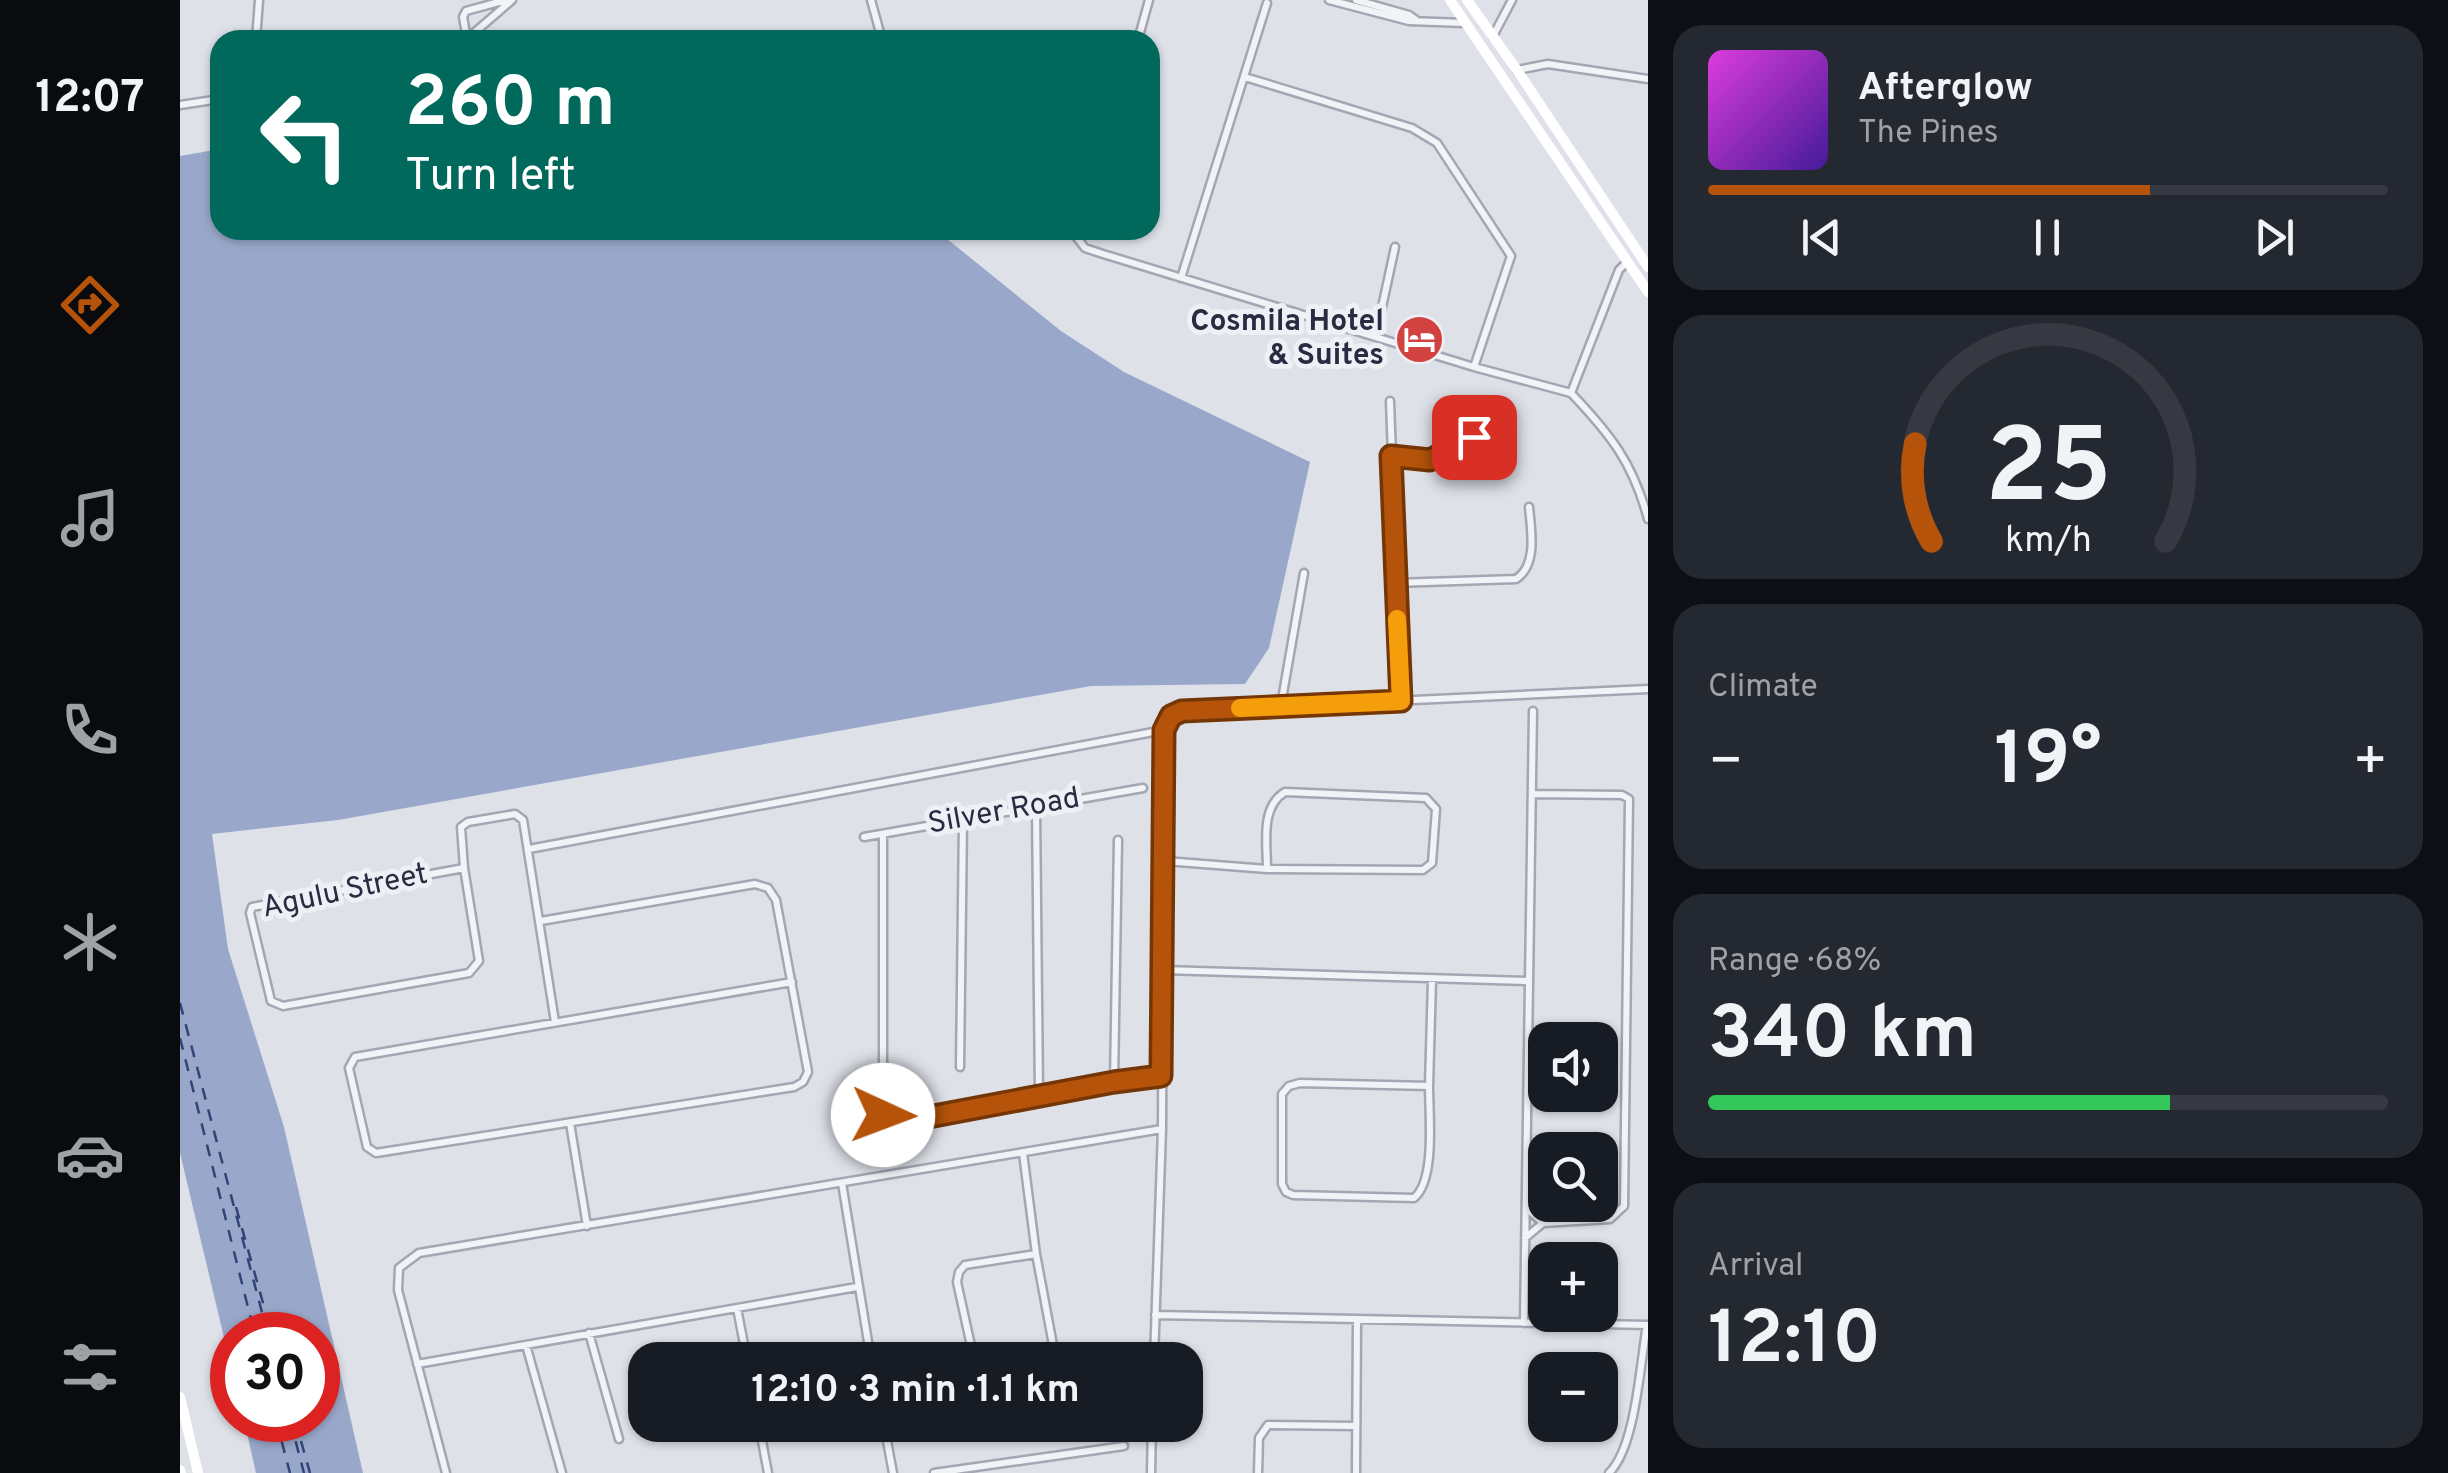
<!DOCTYPE html>
<meta charset="utf-8">
<style>
body{margin:0;font-family:Overpass,sans-serif;background:#242831;color:#f1f3f6;height:100vh;display:flex;flex-direction:column;font-size:38px;white-space:nowrap}
*{box-sizing:border-box;margin:0}
p{font-size:32px;color:#9ea1a6}
.icon{flex:none;width:55px;height:55px;fill:none;stroke:currentColor;stroke-width:2;stroke-linecap:round;stroke-linejoin:round}
.map{position:relative;flex:1;overflow:hidden}
.drawer{display:flex;flex-direction:column;gap:25px;padding:25px;background:#0d0f14;width:800px}
.drawer>*{flex:none}
.banner{position:absolute;left:30px;top:30px;width:950px;height:210px;border-radius:30px;box-shadow:0 2px 8px #0004;background:#00695c;color:#fff;overflow:hidden}
.tools{position:absolute;left:1348px;top:1022px;display:grid;gap:20px}
.tools a{display:grid;place-items:center;width:90px;height:90px;border-radius:20px;background:#171b24;box-shadow:0 2px 8px #0004;font-size:50px}
.speed{position:absolute;left:30px;top:1312px;display:flex;gap:20px;font-size:50px;font-weight:700;text-align:center}
.speed>*{display:grid;place-content:center;width:130px;height:130px;border-radius:50%;background:#171b24;box-shadow:0 2px 8px #0004;line-height:1}
.speed .limit{border:15px solid #d22;background:#fff;color:#111}
.pin{position:absolute;display:grid;place-items:center;width:85px;height:85px;color:#fff;margin:-42px;border-radius:20px;box-shadow:0 5px 15px #0006}
.me{position:absolute;width:110px;margin:-55px;rotate:92deg;stroke-linejoin:round;filter:drop-shadow(0 0 8px #0008)}
.turn{display:flex;align-items:center;gap:35px;height:210px;padding:0 30px;font-size:45px}
.turn .icon{width:130px;height:130px;stroke-width:2.5}
.turn b{display:block;font-size:70px;line-height:85px}
.big{font-size:75px;font-weight:700;line-height:1.1}
.drawer .tile{flex:1;display:flex;flex-direction:column;justify-content:center;gap:15px;min-width:0;padding:0 35px;border-radius:30px;background:#242831}
.drawer .dial{align-items:center;gap:0}
.dial svg{height:260px;overflow:visible;fill:none;stroke:#363941;stroke-width:7;stroke-linecap:round;text-anchor:middle}
.dial text{fill:#f1f3f6;stroke:none}
.song{display:flex;align-items:center;gap:30px}
.cover{width:120px;height:120px;border-radius:15px;background:linear-gradient(135deg,hsl(300 70% 55%),hsl(260 70% 35%))}
.played{height:10px;border-radius:5px;background:linear-gradient(90deg,#b45309 65%,#363941 65%)}
.keys{display:flex;justify-content:space-around;direction:ltr}
.heat{display:flex;justify-content:space-between;align-items:center;font-size:55px;direction:ltr}
.charge{height:15px;border-radius:8px;background:linear-gradient(90deg,#34c759 68%,#363941 0)}
.trip{position:absolute;left:448px;top:1342px;width:575px;height:100px;border-radius:30px;background:#171b24;box-shadow:0 2px 8px #0004;font-weight:700;line-height:100px;text-align:center}
main{display:flex;flex:1;min-height:0}
.menu{display:flex;flex-direction:column;width:180px;justify-content:space-around;align-items:center;background:#090b0e;color:#9ea1a6}
.menu .icon{width:70px;height:70px}
.menu .current{color:#b45309}
.menu b{font-size:45px;color:#f1f3f6}
.map>svg:first-child{display:block}
.water{fill:#99a8ca}
.lines{fill:none;stroke-linecap:round;stroke-linejoin:round}
.ferry{stroke:#304475;stroke-width:2.5;stroke-dasharray:12 10;stroke-linecap:butt}
.street-casing{stroke:#a4a7b3;stroke-width:11}
.street{stroke:#f2f3f7;stroke-width:6}
.secondary{stroke:#fff;stroke-width:10}
.route-casing{stroke:#753606;stroke-width:25}
.route{stroke:#b45309;stroke-width:18}
.slow{stroke:#f59e0b;stroke-width:18}
.labels{text-anchor:middle;dominant-baseline:central;stroke-width:10;stroke-linejoin:round;paint-order:stroke}
.poi-label{font-size:30px;font-weight:bold;fill:#272c40;stroke:#eef0f6;text-anchor:end}
.street-label{font-size:30px;fill:#272c40;stroke:#eef0f6}
</style>
<main>
<nav class="menu">
<b>12:07</b>
<svg class="icon current" aria-label="directions" viewBox="0 0 24 24"><path d="M12 3l9 9-9 9-9-9zM9 14v-3h6M13 9l2 2-2 2"/></svg>
<svg class="icon" aria-label="music" viewBox="0 0 24 24"><path d="M9 18V5l10-2v13"/><circle cx="6" cy="18" r="3"/><circle cx="16" cy="16" r="3"/></svg>
<svg class="icon" aria-label="phone" viewBox="0 0 24 24"><path d="M5 4h4l2 5-3 2q2 4 5 5l2-3 5 2v4C11 20 4 13 5 4z"/></svg>
<svg class="icon" aria-label="climate" viewBox="0 0 24 24"><path d="M12 3v18M4 7l16 10M4 17L20 7"/></svg>
<svg class="icon" aria-label="car" viewBox="0 0 24 24"><path d="M5 17H2v-5l4-1 3-4h7l3 4 3 1v5h-3M9 17h6M6 11h13"/><circle cx="7" cy="17" r="2"/><circle cx="17" cy="17" r="2"/></svg>
<svg class="icon" aria-label="filters" viewBox="0 0 24 24"><path d="M4 7h16M4 17h16"/><circle cx="9" cy="7" r="2"/><circle cx="15" cy="17" r="2"/></svg>
</nav>
<div class="map">
<svg width="1468" height="1473" viewBox="0 0 1468 1473">
<rect width="100%" height="100%" fill="#dfe1e9"/>
<!-- water -->
<path class="water" d="M40 149V230H756L881 331 944 372 1130 462 1089 648 1065 684 911 686 158 820 32 834 48 949 104 1127 183 1473H76L64 1420H138V1335H52V1371L0 1153V156Z"/>
<g class="lines">
<!-- ferry -->
<path class="ferry" d="M0 1003 88 1335
M0 1038 75 1335
M56 1207 92 1335
M96 1420 110 1473
M110 1420 124 1473
M115 1420 130 1473"/>
<defs>
<path id="street" d="M691 0 702 40
M1149 0 1229 21 1284 23
M1176 0 1229 15 1236 20
M1313 36 1332 0
M287 39 283 17 286 11 326 0
M287 39 332 0
M76 40 79 0
M958 40 969 0
M1337 70 1368 64 1468 79
M1065 77 1232 128 1257 143 1331 256 1294 367
M0 105 40 99
M891 230 905 248 923 254 1294 367 1391 393
M1447 262 1439 270 1391 393C1431 435 1453 463 1468 519
M1001 278 1087 3
M1196 335 1215 247
M1210 401 1221 701
M1211 456 1250 460 1294 437
M1215 583 1336 579C1358 565 1351 530 1349 507
M1101 705 1124 573
M856 807 859 1095
M703 834V1115L710 1122 981 1076
M684 837 963 788
M349 849 984 730
M985 861 1087 869 1243 870 1252 863 1256 809 1246 798 1105 792C1080 807 1087 843 1087 869
M284 868 72 907 70 913 91 1001 103 1006 289 973 299 961 284 868 281 827 288 822 335 814 343 820 375 1022
M361 921 575 884 588 888 596 900 628 1072 623 1082 614 1087 196 1153 187 1147 169 1068 175 1057 612 982
M983 970 1348 981
M780 1067 783 820
M934 1082 938 840
M1120 1083 1249 1086C1249 1115 1256 1180 1234 1198L1113 1195 1106 1192 1102 1184V1094L1109 1086Z
M1249 1086 1252 980
M390 1123 407 1226
M662 1183 691 1360
M1346 1208 1363 1223
M1345 1238 1363 1223 1430 1219 1444 1206 1449 799 1442 795 1354 794
M557 1308 567 1360
M975 1315 1468 1325
M1344 1323 1353 711
M409 1333 439 1439
M346 1345 382 1473
M797 1360 793 1355 777 1282 779 1272 785 1265 856 1254
M827 1360 863 1356 873 1345 856 1254 843 1153
M974 1360 982 1129 984 730 991 716 1002 711 1468 689
M237 1364 677 1287
M579 1425 588 1473
M704 1425 713 1473
M266 1473 218 1290 219 1268 239 1253 982 1129
M754 1473 944 1446
M971 1473 972 1425
M1078 1473 1079 1438 1088 1425 1176 1426
M1176 1473 1177 1321
M1429 1473C1456 1447 1460 1363 1467 1325"/>
</defs>
<!-- street casing -->
<use href="#street" class="street-casing"/>
<!-- street -->
<use href="#street" class="street"/>
<!-- secondary -->
<path class="secondary" d="M1270 0 1468 292
M1287 0 1337 70 1468 267
M0 1397 18 1473
M0 1470 1 1473"/>
</g>
<g class="lines">
<defs>
<path id="route" d="M703 1115 710 1122H722L934 1082 981 1076 984 730 991 716 1002 711 1221 701 1211 456 1250 460 1294 437"/>
</defs>
<!-- route casing -->
<use href="#route" class="route-casing"/>
<!-- route -->
<use href="#route" class="route"/>
<!-- slow -->
<path class="slow" d="M1060 708 1221 701 1217 619"/>
</g>
<!-- icons -->
<defs>
<symbol id="hotel-disc" viewBox="-11 -11 22 22"><circle r="9.5" fill="#d24240" stroke="#eef0f6"/><path d="M-6-4.5h1.5V1H6V5H4.5V3h-9V5H-6ZM-4 0a1.8 1.8 0 1 1 3.6 0ZM.5 0V-2.5h3Q6-2.5 6 0Z" fill="#fff"/></symbol>
</defs>
<g fill-rule="evenodd">
<use href="#hotel-disc" x="1212" y="312" width="55" height="55"/>
</g>
<g class="labels">
<!-- poi labels -->
<g class="poi-label">
<text x="1204" y="322">Cosmila Hotel<tspan x="1204" dy="34">&amp; Suites</tspan></text>
</g>
<!-- street labels -->
<g class="street-label">
<text transform="translate(824 812) rotate(-10)">Silver Road</text>
<text transform="translate(165 892) rotate(-12)">Agulu Street</text>
</g>
</g>
</svg>
<div class="tools">
<a><svg class="icon" aria-label="sound" viewBox="0 0 24 24"><path d="M4 9h4l5-4v14l-5-4H4zM17 9q2 3 0 6"/></svg></a>
<a><svg class="icon" aria-label="search" viewBox="0 0 24 24"><circle cx="10" cy="10" r="6"/><path d="M15 15l6 6"/></svg></a>
<a>+</a>
<a>−</a>
</div>
<div class="speed"><div class="limit">30</div></div>
<div class="pin" style="left:1294px;top:437px;background:#d93025"><svg class="icon" aria-label="arrive" viewBox="0 0 24 24"><path d="M6 21V4h12l-3 4 3 4H6"/></svg></div>
<svg class="me" style="left:703px;top:1115px" viewBox="-20 -20 40 40"><circle r="19" fill="#fff"/><path d="M0-13L10 11 0 6-10 11z" fill="#b45309"/></svg>
<div class="trip">12:10 · 3 min · 1.1 km</div>
<div class="banner">
<div class="turn"><svg class="icon" aria-label="left" viewBox="0 0 24 24"><path d="M17 20v-9H6M10 6l-5 5 5 5"/></svg><div><b>260 m</b>Turn left</div></div>
</div>
</div>
<section class="drawer">
<div class="tile">
<div class="song"><i class="cover"></i><div><b>Afterglow</b><p>The Pines</p></div></div>
<div class="played"></div>
<div class="keys"><svg class="icon" aria-label="previous" viewBox="0 0 24 24"><path d="M18 5L8 12l10 7zM5 5v14"/></svg><svg class="icon" aria-label="pause" viewBox="0 0 24 24"><path d="M8 5v14M16 5v14"/></svg><svg class="icon" aria-label="next" viewBox="0 0 24 24"><path d="M6 5l10 7-10 7zM19 5v14"/></svg></div>
</div>
<div class="tile dial"><svg viewBox="0 0 100 80">
<path d="M14 69A42 42 0 1 1 86 69"/>
<path d="M14 69A42 42 0 0 1 9 39" stroke="#b45309"/>
<text x="50" y="56" font-size="32" font-weight="700">25</text>
<text x="50" y="72" font-size="11">km/h</text>
</svg></div>
<div class="tile"><p>Climate</p>
<div class="heat"><a>−</a><b class="big">19°</b><a>+</a></div>
</div>
<div class="tile"><p>Range · 68%</p><b class="big">340 km</b><div class="charge"></div></div>
<div class="tile"><p>Arrival</p><b class="big">12:10</b></div>
</section>
</main>
